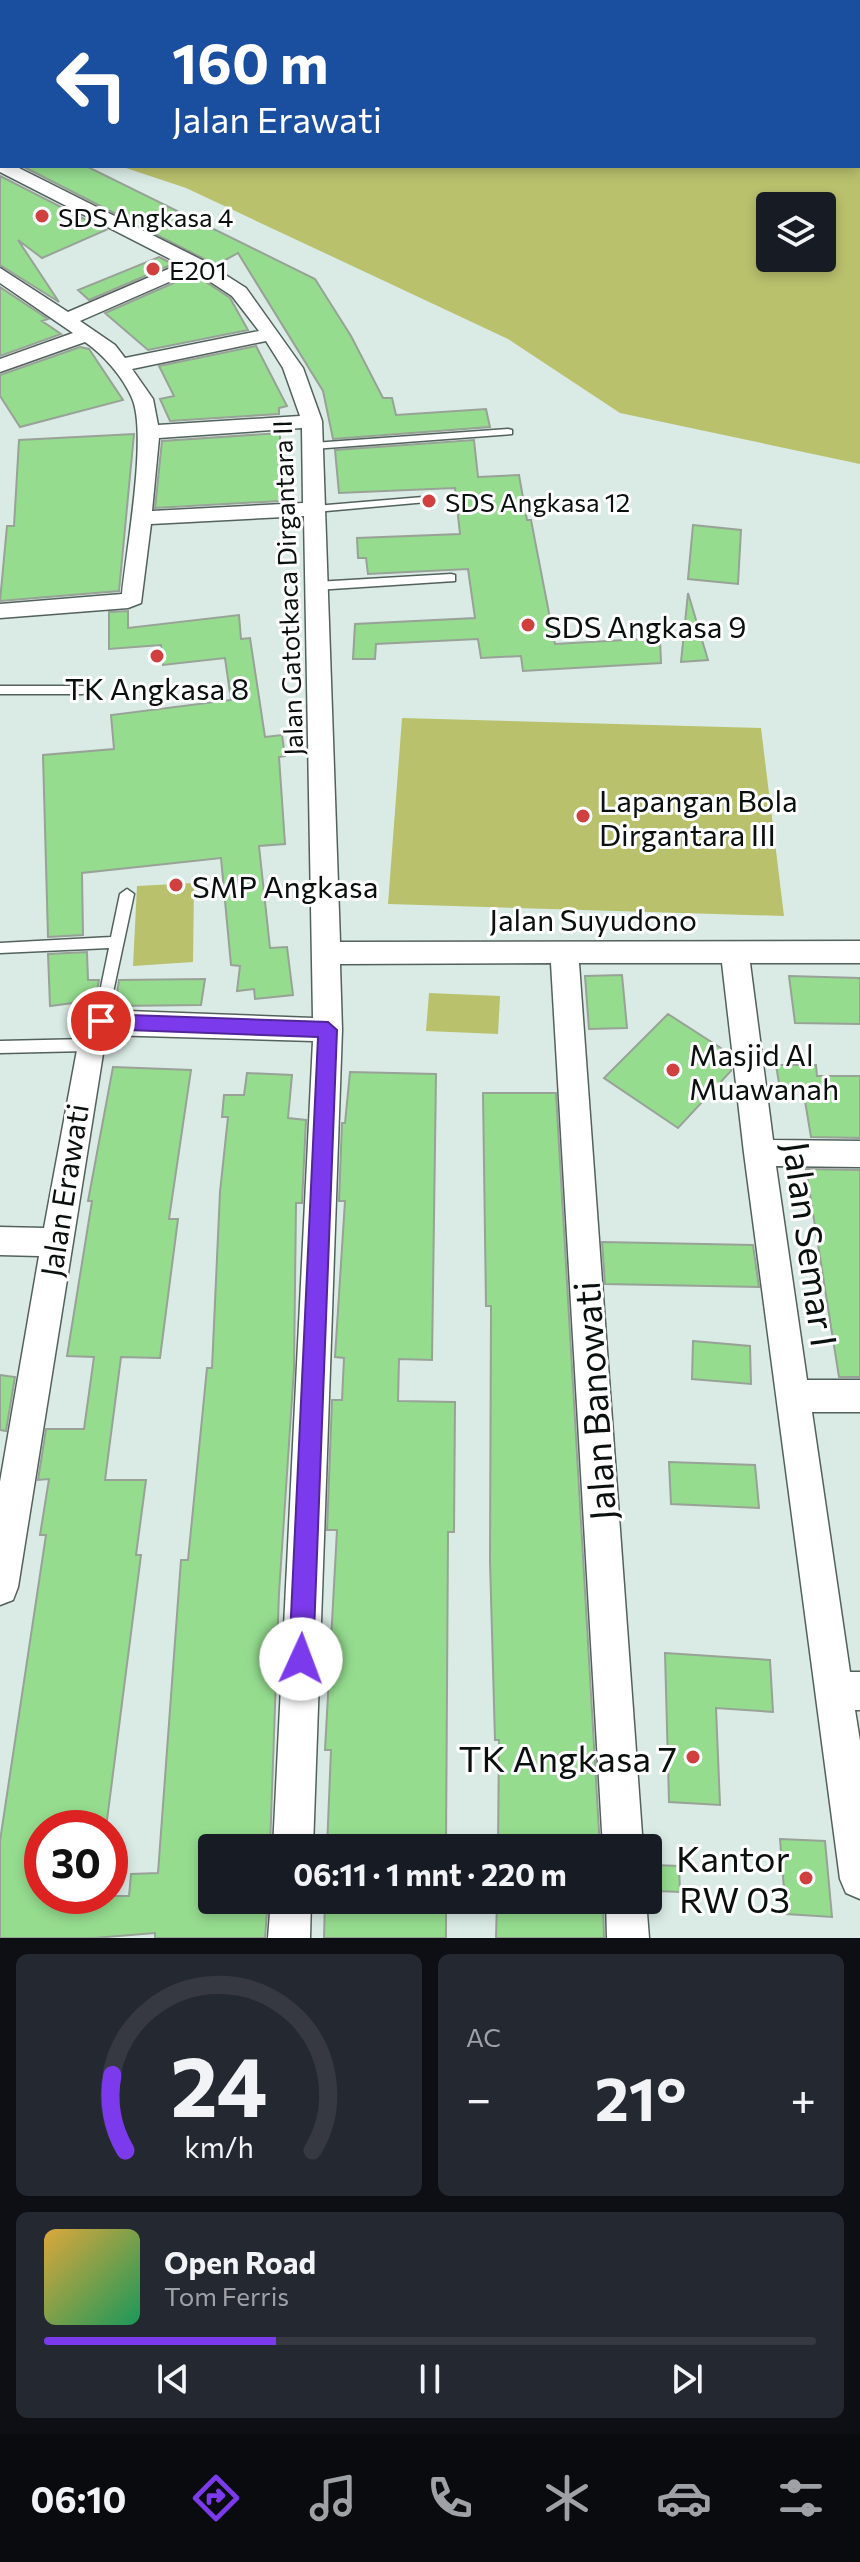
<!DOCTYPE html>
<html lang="id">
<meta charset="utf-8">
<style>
body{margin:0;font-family:Commissioner,sans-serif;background:#242831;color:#f1f3f6;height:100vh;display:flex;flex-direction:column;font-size:30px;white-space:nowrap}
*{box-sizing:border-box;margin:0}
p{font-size:26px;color:#9ea1a6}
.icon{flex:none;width:44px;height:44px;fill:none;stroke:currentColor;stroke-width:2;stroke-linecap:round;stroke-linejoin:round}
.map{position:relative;height:1938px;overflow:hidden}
.sheet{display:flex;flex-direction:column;gap:16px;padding:16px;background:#0d0f14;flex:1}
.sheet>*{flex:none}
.guide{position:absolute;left:0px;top:0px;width:860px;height:168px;box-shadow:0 4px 12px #0003;background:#1a4fa0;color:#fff;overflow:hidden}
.controls{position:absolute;left:756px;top:192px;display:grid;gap:16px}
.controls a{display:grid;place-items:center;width:80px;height:80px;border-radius:8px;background:#171b24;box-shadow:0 4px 12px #0003;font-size:40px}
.speed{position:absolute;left:24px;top:1810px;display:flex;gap:16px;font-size:40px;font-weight:700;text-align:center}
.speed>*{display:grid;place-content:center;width:104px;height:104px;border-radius:50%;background:#171b24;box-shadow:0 4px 12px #0003;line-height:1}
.speed .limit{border:12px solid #d22;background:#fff;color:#111}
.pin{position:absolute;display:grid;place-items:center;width:68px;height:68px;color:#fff;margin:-34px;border:4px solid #fff;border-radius:50%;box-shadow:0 2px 8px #0007}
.me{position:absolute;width:88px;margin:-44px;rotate:2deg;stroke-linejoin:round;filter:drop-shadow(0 0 6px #0008)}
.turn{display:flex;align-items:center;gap:28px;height:168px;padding:0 40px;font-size:36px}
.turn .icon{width:104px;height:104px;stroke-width:2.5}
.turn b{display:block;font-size:56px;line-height:68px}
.big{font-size:60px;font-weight:700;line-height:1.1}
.sheet .widget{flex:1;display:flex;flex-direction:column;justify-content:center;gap:12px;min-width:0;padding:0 28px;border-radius:12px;background:#242831}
.sheet .dial{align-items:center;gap:0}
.dial svg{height:208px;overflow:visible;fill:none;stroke:#363941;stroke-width:7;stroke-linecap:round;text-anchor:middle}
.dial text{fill:#f1f3f6;stroke:none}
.song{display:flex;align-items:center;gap:24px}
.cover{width:96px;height:96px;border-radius:12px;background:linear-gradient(135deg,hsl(40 70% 55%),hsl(150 70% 35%))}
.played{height:8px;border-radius:4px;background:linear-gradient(90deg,#7c3aed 30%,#363941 30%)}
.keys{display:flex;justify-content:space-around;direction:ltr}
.heat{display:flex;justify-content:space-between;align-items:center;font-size:44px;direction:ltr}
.sheet .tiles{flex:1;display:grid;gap:16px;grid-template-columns:1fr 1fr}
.widget:last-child{grid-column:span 2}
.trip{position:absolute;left:198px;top:1834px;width:464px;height:80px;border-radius:8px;background:#171b24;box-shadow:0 4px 12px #0003;font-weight:700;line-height:80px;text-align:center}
.dock{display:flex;height:128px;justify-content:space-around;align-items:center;background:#090b0e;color:#9ea1a6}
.dock .icon{width:56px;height:56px}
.dock .active{color:#7c3aed}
.dock b{font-size:36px;color:#f1f3f6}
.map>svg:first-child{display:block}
.green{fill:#b9c16d;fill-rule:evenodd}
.building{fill:#95dc8f;stroke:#98a297;stroke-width:2}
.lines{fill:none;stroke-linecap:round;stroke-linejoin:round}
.service-casing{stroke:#53615c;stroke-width:3}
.minor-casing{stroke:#53615c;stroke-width:3}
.service{fill:#fff;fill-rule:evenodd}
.minor{fill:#fff;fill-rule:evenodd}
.route{fill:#7c3aed;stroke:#51269a;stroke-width:2}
.poi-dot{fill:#cf403e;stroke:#fff;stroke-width:3}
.labels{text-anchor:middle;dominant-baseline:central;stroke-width:6;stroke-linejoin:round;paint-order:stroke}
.far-poi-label{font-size:26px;fill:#0a100e;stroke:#fff;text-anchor:start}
.far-street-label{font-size:26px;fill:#0a100e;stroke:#fff}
.poi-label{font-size:30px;fill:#0a100e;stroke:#fff;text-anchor:start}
.street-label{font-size:30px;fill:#0a100e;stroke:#fff}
.near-street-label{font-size:36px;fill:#0a100e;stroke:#fff}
.near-poi-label{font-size:36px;fill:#0a100e;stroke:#fff;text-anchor:end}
</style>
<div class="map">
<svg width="860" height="1938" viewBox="0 0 860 1938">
<rect width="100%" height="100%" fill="#daebe5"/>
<!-- green -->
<path class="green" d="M0 0H860V464L620 413 508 339 186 188 120 166H858V2H2V73ZM770 206H822V258H770Z
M402 718 761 728 784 916 388 904Z
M194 883 193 962 133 966 137 886Z
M429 993 500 996 498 1034 426 1031Z"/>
<!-- building -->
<path class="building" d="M22 166H86L315 279 351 336 383 398H392L396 415 486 409 490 427 333 439 323 391 238 253 216 265Z
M0 176 106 230 42 258 18 240 59 302 0 265Z
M159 257 173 264 89 300 78 290Z
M194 274 230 298 248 330 148 350 105 313Z
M0 287 48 319 42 321 61 334 0 356Z
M256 346 287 406 279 408V414L170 421 160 399 174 396 159 366Z
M80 347 89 349 123 400 20 427 0 396V375Z
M280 433V501L155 508 162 441Z
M134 434 119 591 0 601 7 526H14L19 440Z
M474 440 478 477 519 475 527 520H531L555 644 660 638 661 663 523 671 521 656 481 658 478 639 376 644 375 659H353L355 624 475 618 468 569 368 574 366 558H358L357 538 460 534 455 488 339 493 335 450Z
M693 525 741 530 738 584 688 579Z
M688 593 708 660 681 662Z
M128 611V628L239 615 241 639 250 638 265 737 282 735 285 756 279 757 285 844 259 846 270 948 287 947 293 995 255 999 254 989 237 991 240 966 231 965 221 858 82 873 83 935 48 937 43 755 114 749 111 715 231 700 225 658 163 665 161 645 109 649V612Z
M87 952 88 980H99L95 1000 50 1006 48 954Z
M622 975 627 1028 589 1029 585 976Z
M789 976 860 978V1024L795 1023Z
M205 979 201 1005 115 1006 119 980Z
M668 1014 730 1054 731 1071 678 1128 604 1078Z
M776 1065H816L817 1076H860V1138L811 1137 803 1089H780Z
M113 1067 191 1070 169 1219H178L160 1358 121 1357 105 1480H146L136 1555H141L106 1828H42V1896H129L131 1874 158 1873 181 1560H188L207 1368H212L220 1192 228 1117H222L224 1095H244L247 1073 292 1075 288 1118 306 1120 302 1203H296L294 1369 279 1593 270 1848H212V1900H268L265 1938H155V1933L94 1938H0V1841L46 1535H40L49 1479 38 1480 46 1429H84L94 1357 67 1356 92 1201H88Z
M350 1072 436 1074 432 1360 399 1359 398 1401 455 1402 454 1532H448L446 1848H327L331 1750H325L337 1530H327L332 1400H342L344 1358 335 1357 345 1201H339L342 1123H345Z
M483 1093H556L600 1848H498L499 1740H495L490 1561 491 1306H486Z
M806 1169 860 1170V1377H839Z
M602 1242 753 1245 759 1287 605 1284Z
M693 1341 750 1346 751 1384 692 1379Z
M0 1375 15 1377 6 1431 0 1430Z
M669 1462 755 1465 759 1508 671 1504Z
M665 1653 770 1660 773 1712 716 1708 720 1805 669 1802Z
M780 1839 825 1841 832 1917 786 1914Z
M655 1865 679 1866 680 1892 656 1891Z
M325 1900H446V1938H324Z
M497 1900H603L604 1938H496Z"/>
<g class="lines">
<defs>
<path id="service" d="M2 141V147L0 148V142Z
M508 429 512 430V434L313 449 308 446 313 443Z
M423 497 427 498V502L315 512 310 509 315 506Z
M451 574 455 575V581L316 590 310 586 316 582Z
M0 686H83L89 690 83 694H0Z
M127 889 134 894 106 1025H96L94 1021 109 948 0 953V943L111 937 120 894Z
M87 1039 92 1041 94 1045 92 1049 87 1051 0 1053V1041Z"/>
<path id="minor" d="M0 160 2 166H15L202 260 246 288 303 368 322 421 340 942 860 941V963H750L773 1140 860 1141V1167L776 1166 807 1380H860V1412H812L850 1672H860V1710H855L860 1741V1899L846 1893 840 1879 744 1153 722 963H579L643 1848H603L551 963 340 964 342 1030 313 1848H273L313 1041 106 1035 18 1587 13 1600 0 1605V1482L39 1256 0 1255V1227L44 1228 82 1023 91 1013 101 1010 313 1018 304 516 151 524 141 603 128 608 0 618V604L122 594C126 551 148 434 132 398 123 377 104 355 85 342L0 372V359L73 333 0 283V268L68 312 180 264 0 172ZM194 271 232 296 259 331 125 358 115 345 80 321ZM266 341 283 368 300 416 158 425 153 399 132 369ZM302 428 303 503 152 511 159 438Z
M271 1900H311L310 1938H268Z
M606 1900H646L649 1938H607Z"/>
</defs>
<!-- service casing -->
<use href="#service" class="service-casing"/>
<!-- minor casing -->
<use href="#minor" class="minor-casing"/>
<!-- service -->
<use href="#service" class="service"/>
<!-- minor -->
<use href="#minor" class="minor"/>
</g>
<!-- route -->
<path class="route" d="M101 1014 328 1022 337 1030 313 1659 310 1668 301 1671 293 1668 289 1659 318 1037 101 1029 91 1021Z"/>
<!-- markers -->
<g class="poi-dot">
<circle cx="42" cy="216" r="8"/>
<circle cx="153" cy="269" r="8"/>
<circle cx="429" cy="501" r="8"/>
<circle cx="528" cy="625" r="8"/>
<circle cx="157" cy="656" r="8"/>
<circle cx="583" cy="816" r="8"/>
<circle cx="176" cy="885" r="8"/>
<circle cx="673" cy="1070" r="8"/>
<circle cx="693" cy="1757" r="8"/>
<circle cx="806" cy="1878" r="8"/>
</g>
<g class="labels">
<!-- far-poi labels -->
<g class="far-poi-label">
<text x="58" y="216">SDS Angkasa 4</text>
<text x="169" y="269">E201</text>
<text x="445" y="501">SDS Angkasa 12</text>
</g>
<!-- far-street labels -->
<g class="far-street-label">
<text transform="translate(287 588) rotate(-92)">Jalan Gatotkaca Dirgantara II</text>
</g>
<!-- poi labels -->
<g class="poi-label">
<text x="544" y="625">SDS Angkasa 9</text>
<text x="157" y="687" text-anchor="middle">TK Angkasa 8</text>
<text x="599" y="799">Lapangan Bola<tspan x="599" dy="34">Dirgantara III</tspan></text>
<text x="192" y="885">SMP Angkasa</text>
<text x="689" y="1053">Masjid Al<tspan x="689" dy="34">Muawanah</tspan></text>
</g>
<!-- street labels -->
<g class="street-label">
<text x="593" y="918">Jalan Suyudono</text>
<text transform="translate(63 1190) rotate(-81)">Jalan Erawati</text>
</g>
<!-- near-street labels -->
<g class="near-street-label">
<text transform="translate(812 1244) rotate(82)">Jalan Semar I</text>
<text transform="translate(593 1401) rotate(-94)">Jalan Banowati</text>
</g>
<!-- near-poi labels -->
<g class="near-poi-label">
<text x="677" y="1757">TK Angkasa 7</text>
<text x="790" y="1857">Kantor<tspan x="790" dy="41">RW 03</tspan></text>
</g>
</g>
</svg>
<div class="controls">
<a><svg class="icon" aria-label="layers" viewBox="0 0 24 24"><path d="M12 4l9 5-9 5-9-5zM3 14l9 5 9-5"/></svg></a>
</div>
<div class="speed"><div class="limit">30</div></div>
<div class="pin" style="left:101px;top:1021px;background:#d93025"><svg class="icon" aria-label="arrive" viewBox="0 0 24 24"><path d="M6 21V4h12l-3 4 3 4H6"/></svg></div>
<svg class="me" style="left:301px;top:1659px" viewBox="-20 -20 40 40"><circle r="19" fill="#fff"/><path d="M0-13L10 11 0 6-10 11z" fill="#7c3aed"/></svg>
<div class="trip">06:11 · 1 mnt · 220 m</div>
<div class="guide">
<div class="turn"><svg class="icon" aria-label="left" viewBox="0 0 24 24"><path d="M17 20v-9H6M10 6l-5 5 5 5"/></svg><div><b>160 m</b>Jalan Erawati</div></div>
</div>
</div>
<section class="sheet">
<div class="tiles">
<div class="widget dial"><svg viewBox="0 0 100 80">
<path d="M14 69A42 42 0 1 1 86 69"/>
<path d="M14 69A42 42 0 0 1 9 40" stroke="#7c3aed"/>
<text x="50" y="56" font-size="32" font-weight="700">24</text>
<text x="50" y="72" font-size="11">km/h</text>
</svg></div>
<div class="widget"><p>AC</p>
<div class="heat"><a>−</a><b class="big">21°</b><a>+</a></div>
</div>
<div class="widget">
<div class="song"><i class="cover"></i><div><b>Open Road</b><p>Tom Ferris</p></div></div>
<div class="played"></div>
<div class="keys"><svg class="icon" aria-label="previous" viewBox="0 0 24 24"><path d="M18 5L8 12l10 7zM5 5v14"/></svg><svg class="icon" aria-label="pause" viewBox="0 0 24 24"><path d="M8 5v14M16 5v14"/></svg><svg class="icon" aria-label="next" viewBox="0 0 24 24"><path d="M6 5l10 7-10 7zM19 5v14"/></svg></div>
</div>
</div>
</section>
<nav class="dock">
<b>06:10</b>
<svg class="icon active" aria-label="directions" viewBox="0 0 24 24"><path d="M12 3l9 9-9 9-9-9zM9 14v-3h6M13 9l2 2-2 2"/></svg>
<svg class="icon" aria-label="music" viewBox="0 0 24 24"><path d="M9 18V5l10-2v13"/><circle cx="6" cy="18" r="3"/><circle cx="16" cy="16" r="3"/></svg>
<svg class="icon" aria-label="phone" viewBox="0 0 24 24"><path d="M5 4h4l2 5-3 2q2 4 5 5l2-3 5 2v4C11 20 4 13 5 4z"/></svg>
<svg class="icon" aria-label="climate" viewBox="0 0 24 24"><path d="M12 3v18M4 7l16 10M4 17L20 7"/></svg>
<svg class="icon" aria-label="car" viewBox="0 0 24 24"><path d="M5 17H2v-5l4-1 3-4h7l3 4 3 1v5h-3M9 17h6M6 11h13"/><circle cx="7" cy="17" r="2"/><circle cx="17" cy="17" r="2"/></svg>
<svg class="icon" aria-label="filters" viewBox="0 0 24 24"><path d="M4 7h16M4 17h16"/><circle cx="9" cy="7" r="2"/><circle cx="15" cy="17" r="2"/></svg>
</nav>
